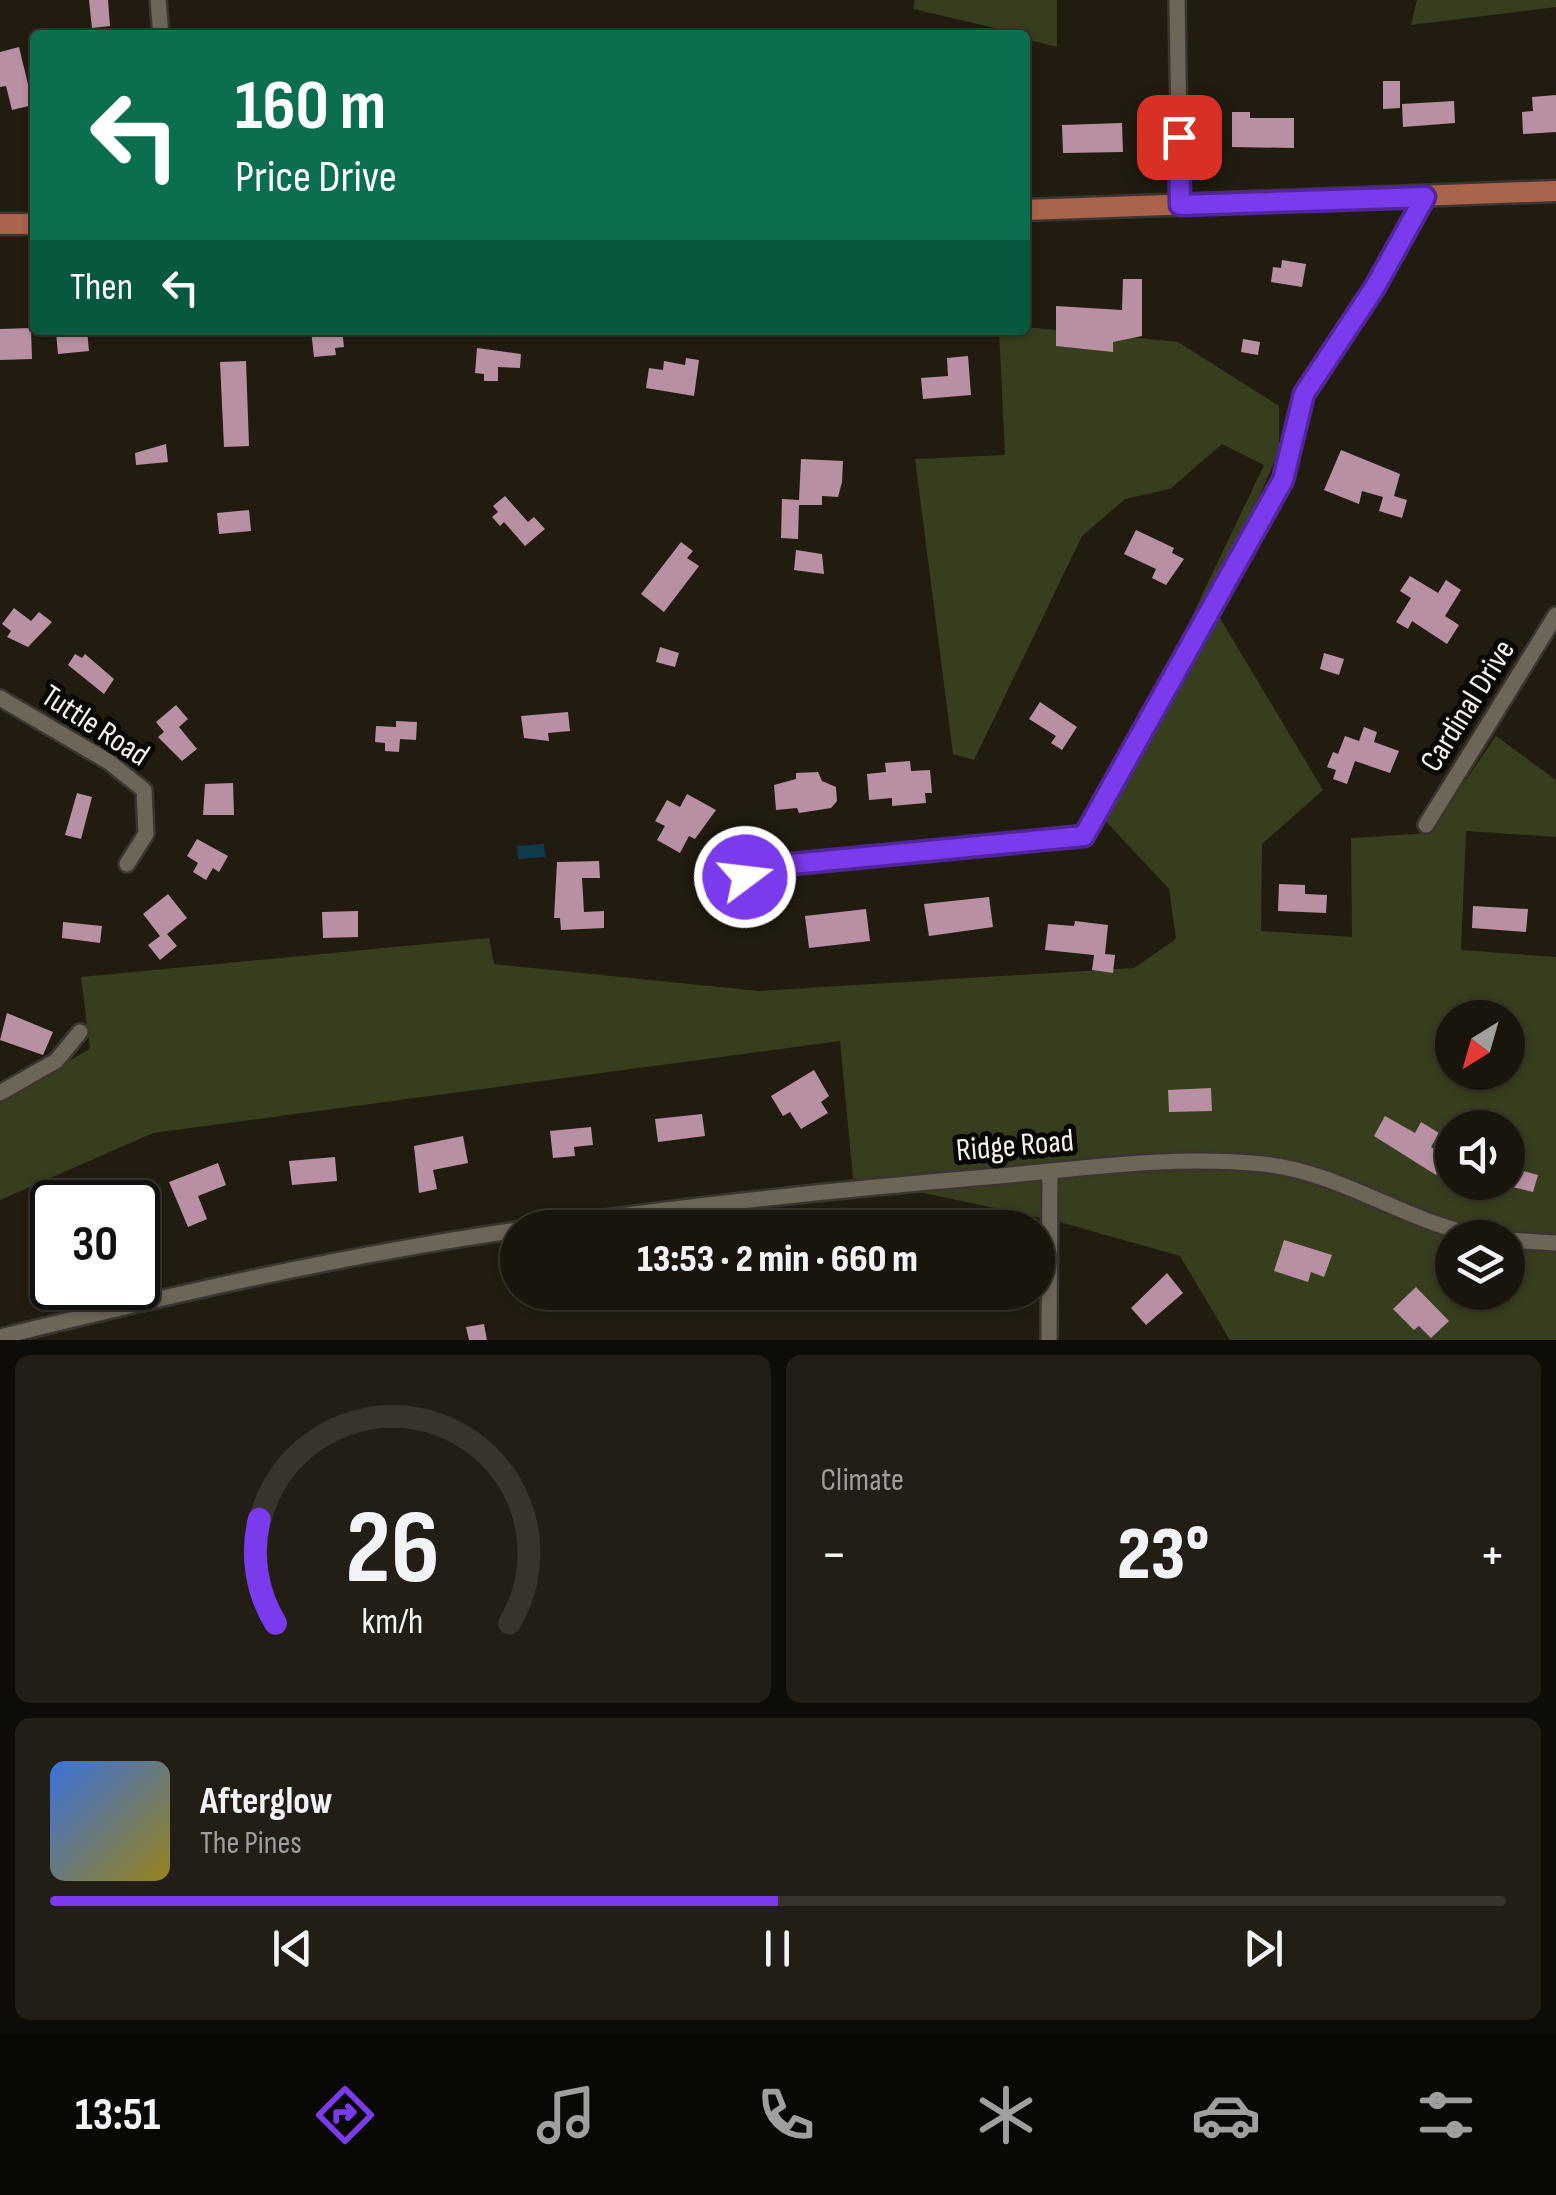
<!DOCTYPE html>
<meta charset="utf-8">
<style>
body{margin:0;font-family:"Sofia Sans Condensed",sans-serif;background:#231e15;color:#f1f3f6;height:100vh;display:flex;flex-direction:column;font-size:38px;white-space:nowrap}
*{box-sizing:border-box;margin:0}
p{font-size:32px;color:#9f9f9d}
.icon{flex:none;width:55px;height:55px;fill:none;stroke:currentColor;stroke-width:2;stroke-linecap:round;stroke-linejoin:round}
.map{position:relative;height:1340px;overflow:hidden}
.drawer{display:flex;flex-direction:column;gap:15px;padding:15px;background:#0e0c07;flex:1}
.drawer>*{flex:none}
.guide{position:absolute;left:30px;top:30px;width:1000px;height:305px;border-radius:10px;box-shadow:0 2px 8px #0004,0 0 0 2px #38342d;background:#0b6e4f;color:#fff;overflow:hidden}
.needle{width:65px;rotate:217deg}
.fabs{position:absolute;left:1435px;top:1000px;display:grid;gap:20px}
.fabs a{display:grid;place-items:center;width:90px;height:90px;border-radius:50%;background:#1a150c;box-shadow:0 2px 8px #0004,0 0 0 2px #38342d;font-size:50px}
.speed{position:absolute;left:30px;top:1180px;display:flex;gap:20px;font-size:50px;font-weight:700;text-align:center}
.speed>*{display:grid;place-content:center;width:130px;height:130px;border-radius:50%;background:#1a150c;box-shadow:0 2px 8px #0004,0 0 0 2px #38342d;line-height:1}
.speed .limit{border:5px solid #111;border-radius:15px;background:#fff;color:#111}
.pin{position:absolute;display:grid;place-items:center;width:85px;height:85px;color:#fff;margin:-42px;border-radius:20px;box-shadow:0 5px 15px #0006}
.me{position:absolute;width:110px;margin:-55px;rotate:75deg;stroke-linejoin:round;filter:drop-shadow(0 0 8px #0008)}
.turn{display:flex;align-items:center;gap:35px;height:210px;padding:0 40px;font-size:45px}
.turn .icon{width:130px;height:130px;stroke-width:2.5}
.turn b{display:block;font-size:70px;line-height:85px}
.then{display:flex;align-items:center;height:95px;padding:0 40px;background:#0003;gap:20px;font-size:38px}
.big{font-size:75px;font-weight:800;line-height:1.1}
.drawer .widget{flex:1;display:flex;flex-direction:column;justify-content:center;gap:15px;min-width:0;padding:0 35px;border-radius:15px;background:#231e15}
.drawer .dial{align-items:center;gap:0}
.dial svg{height:260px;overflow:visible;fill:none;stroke:#38342d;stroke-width:7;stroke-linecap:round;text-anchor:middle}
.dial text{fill:#f1f3f6;stroke:none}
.song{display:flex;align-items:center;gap:30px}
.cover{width:120px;height:120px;border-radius:15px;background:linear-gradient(135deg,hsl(220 70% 55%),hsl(50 70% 35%))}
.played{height:10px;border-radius:5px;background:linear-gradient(90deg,#7c3aed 50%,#38342d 50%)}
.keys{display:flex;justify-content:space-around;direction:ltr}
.heat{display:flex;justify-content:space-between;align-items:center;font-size:55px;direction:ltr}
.drawer .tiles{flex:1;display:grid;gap:15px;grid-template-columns:1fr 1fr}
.widget:last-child{grid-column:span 2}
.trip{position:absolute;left:500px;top:1210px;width:555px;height:100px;border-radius:50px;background:#1a150c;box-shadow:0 2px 8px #0004,0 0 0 2px #38342d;font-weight:800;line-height:100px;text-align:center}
.dock{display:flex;height:160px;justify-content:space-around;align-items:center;background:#0a0805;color:#9f9f9d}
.dock .icon{width:70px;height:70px}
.dock .active{color:#7c3aed}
.dock b{font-size:45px;color:#f1f3f6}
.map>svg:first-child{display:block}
.green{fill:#373e1d;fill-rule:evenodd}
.water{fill:#123a4d}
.building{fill:#b990a3}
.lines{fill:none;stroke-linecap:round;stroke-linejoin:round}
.minor-casing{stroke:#3a3530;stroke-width:20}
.major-casing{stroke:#3a3530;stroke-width:25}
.minor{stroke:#6c6558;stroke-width:15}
.major{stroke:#a9644b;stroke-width:20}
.route-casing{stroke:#51269a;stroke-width:25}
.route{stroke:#7c3aed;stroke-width:18}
.labels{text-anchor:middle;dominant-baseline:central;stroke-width:10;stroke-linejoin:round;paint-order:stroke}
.street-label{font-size:32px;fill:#f7f3eb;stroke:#090704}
</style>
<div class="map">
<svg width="1556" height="1340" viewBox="0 0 1556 1340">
<rect width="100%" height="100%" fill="#221c10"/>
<!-- green -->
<path class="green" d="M915 0H1057V47L1025 39V35L913 9Z
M1417 0H1556V7L1411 25Z
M1025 327 1178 342 1279 406V451L1212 605 1323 790 1262 844 1261 931 1352 937 1351 838 1430 833 1496 736 1556 780V837L1466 831 1461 950 1556 957V1340H1230L1180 1256 1056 1221 853 1178 840 1041 153 1133 0 1200V1100L90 1049 81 977 489 938 494 964 759 991 1134 968 1176 939 1169 889 1098 813 1264 465 1222 444 1170 489 1125 499 1082 536 974 760 953 754 915 459 1005 455 999 330ZM1452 1018H1508V1072H1452ZM1452 1128H1508V1182H1452ZM1452 1238H1508V1292H1452Z"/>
<!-- water -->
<path class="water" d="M544 844 545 857 518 859 517 846Z"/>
<!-- building -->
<path class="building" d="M89 0H108L110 26 92 28Z
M19 47 33 105 12 110 6 86 0 87V52Z
M1383 81H1400V108L1383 109Z
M1556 95V132L1523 134 1522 112 1533 111 1532 97Z
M1454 101 1455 123 1403 127 1402 104Z
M1232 112H1250V118H1294V148L1232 147Z
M1122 123 1123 152 1063 153 1062 125Z
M1282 260 1306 264 1302 287 1271 282 1273 267 1281 268Z
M1123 279H1142V336L1113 342V352L1056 346V306L1122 310Z
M31 328 32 359 0 360V329Z
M87 330 89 351 58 354 56 332Z
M311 330H342L344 347 335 348 336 355 314 357Z
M1243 339 1260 342 1258 355 1241 352Z
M477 348 521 354 520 368 498 367V381H484V374L475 373Z
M968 356 971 395 923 399 921 378 948 376 947 358Z
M686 358 699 360 694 396 646 388 649 368 663 370 664 361 685 365Z
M246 361 249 446 224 447 220 362Z
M166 444 168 462 136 465 135 453Z
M1341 450 1400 474 1394 496 1407 500 1402 518 1379 511 1383 497 1362 491 1359 504 1324 490Z
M801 459 843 461 842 482 838 497 822 496V505H799L798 539 781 538 782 499 799 500Z
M505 496 528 522 534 517 545 529 525 546 504 522 500 526 492 517 498 512 493 506Z
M249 510 251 531 219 534 217 513Z
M1136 530 1174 548 1172 553 1184 559 1166 585 1152 578 1156 569 1124 554Z
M681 542 693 551 687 558 699 566 664 612 641 594Z
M796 550 822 554 824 574 794 570Z
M1410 576 1438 593 1446 580 1461 590 1445 616 1459 625 1447 644 1412 621 1408 629 1396 622 1411 598 1400 591Z
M14 608 31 621 39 612 52 622 28 647 7 637 11 631 2 624Z
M660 647 679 653 675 667 656 662Z
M1324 653 1344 659 1339 675 1320 669Z
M75 654 82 658 85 654 114 679 104 694 68 665Z
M1040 702 1077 727 1062 750 1051 743 1056 736 1029 719Z
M176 705 188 719 179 727 197 749 182 761 158 737 164 732 156 722Z
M568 712 570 731 548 733 549 741 524 738 521 716Z
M396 721 417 722 416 740 400 739 399 752 385 751V743L375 742 376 726 396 727Z
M1364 727 1377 732 1374 742 1399 751 1390 773 1355 761 1347 784 1333 779 1336 770 1327 767 1333 752 1338 754 1345 736 1359 741Z
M910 761 911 771 930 770 932 793H925L926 803 892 806V798L869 800 867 774 886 772 885 763Z
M818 772 822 781 836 787 837 801 831 808 799 813 797 808 776 810 774 785 796 779V773Z
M233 783 234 815H203L205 784Z
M77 793 92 797 81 839 65 835Z
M687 794 716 810 695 839 689 836 680 853 657 840 665 826 655 821 667 800 680 807Z
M197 839 228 856 219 872 213 868 206 880 193 872 198 863 187 856Z
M599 861 600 878H582L584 912 604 911V928L561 930 560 918H554L557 862Z
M1279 884 1305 885V894L1327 895 1326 913 1278 911Z
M168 894 187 918 167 934 177 946 160 960 148 945 160 936 143 914Z
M989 897 993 927 929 936 924 904Z
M1473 906 1528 909 1526 932 1472 928Z
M866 909 870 941 809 948 805 916Z
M358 911V937L323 938 322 912Z
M1075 921 1108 925 1105 954 1115 955 1113 973 1092 970 1094 955 1045 950 1048 924 1074 926Z
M63 922 102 926 100 943 62 938Z
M7 1013 53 1032 43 1055 0 1040Z
M814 1070 829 1096 821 1102 828 1113 801 1129 790 1112 783 1116 771 1096Z
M1211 1088 1212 1111 1169 1112 1168 1090Z
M702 1114 705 1136 658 1142 655 1119Z
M1385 1116 1415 1133 1421 1122 1439 1133 1431 1147 1447 1156 1436 1175 1374 1136Z
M591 1127 593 1145 574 1147 575 1156 553 1158 550 1131Z
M463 1136 468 1163 433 1170 437 1189 419 1193 414 1146Z
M335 1157 337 1181 292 1185 289 1161Z
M218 1163 226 1185 198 1196 207 1219 188 1227 169 1182Z
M1508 1167 1538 1175 1533 1192 1508 1186Z
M1284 1240 1332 1255 1324 1277 1311 1272 1308 1282 1274 1271Z
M1167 1273 1183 1293 1146 1325 1131 1308Z
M1416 1287 1449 1321 1431 1338 1419 1326 1414 1330 1393 1309Z
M537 1292H583L584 1305 539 1310Z
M675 1292H692L693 1307 677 1309Z
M951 1292H982L962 1307Z
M484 1324 487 1340H469L466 1327Z"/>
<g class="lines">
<defs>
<path id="minor" d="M158 0 161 35
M1177 0 1180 205
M0 698 109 762 144 790 146 834 127 864
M1426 825 1556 615
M745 877 771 866 1084 836 1283 480 1304 394 1375 287 1425 197
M0 1093 56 1061 80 1032
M533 1228C688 1205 842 1189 999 1176 1086 1168 1175 1155 1263 1164 1344 1172 1412 1227 1492 1238
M1508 1240 1556 1243
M0 1337C171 1295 343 1255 518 1230
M1049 1340 1050 1171"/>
<path id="major" d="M1025 210 1556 191
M0 224H35"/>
</defs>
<!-- minor casing -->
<use href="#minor" class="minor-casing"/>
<!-- major casing -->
<use href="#major" class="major-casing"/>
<!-- minor -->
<use href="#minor" class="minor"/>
<!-- major -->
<use href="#major" class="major"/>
</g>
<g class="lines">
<defs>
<path id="route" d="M745 877 771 866 1084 836 1283 480 1304 394 1375 287 1425 197 1180 205 1179 137"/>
</defs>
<!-- route casing -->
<use href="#route" class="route-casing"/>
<!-- route -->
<use href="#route" class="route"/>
</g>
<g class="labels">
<!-- street labels -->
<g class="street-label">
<text transform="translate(1468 706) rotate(-58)">Cardinal Drive</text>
<text transform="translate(95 726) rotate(33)">Tuttle Road</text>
<text transform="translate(1015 1146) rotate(-5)">Ridge Road</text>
</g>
</g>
</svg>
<div class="fabs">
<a><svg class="needle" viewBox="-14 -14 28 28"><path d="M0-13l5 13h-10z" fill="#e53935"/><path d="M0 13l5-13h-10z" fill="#9f9f9d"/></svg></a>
<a><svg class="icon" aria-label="sound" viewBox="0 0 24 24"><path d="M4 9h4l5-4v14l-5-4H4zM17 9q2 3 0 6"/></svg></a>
<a><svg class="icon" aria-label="layers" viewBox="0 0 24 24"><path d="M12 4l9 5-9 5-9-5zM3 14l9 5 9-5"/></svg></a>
</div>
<div class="speed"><div class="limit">30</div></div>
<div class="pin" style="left:1179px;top:137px;background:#d93025"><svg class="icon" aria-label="arrive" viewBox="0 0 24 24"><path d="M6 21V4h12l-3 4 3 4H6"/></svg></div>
<svg class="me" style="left:745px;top:877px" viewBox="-20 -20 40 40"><circle r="17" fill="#7c3aed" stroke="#fff" stroke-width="3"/><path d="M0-11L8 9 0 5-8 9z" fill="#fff"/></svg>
<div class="trip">13:53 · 2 min · 660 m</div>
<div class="guide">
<div class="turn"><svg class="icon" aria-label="left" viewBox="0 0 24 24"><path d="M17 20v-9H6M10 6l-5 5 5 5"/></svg><div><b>160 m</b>Price Drive</div></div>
<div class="then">Then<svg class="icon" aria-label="left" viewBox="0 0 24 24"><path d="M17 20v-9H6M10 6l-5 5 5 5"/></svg></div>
</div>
</div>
<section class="drawer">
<div class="tiles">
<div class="widget dial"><svg viewBox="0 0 100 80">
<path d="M14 69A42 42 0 1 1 86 69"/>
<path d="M14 69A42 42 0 0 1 9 37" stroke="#7c3aed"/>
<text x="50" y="56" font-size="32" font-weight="700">26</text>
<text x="50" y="72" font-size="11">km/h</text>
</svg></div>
<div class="widget"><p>Climate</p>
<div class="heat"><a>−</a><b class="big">23°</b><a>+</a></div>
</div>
<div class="widget">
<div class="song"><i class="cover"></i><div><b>Afterglow</b><p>The Pines</p></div></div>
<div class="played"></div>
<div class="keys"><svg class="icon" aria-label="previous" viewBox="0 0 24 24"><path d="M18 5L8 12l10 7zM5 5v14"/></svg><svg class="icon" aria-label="pause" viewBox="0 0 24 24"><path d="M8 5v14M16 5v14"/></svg><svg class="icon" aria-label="next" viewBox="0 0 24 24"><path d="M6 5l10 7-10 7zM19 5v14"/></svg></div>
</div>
</div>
</section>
<nav class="dock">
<b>13:51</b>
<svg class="icon active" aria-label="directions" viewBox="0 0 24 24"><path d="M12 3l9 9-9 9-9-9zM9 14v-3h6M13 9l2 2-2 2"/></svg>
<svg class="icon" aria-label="music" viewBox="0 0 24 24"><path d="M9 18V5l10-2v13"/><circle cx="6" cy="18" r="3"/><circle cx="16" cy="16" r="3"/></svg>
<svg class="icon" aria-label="phone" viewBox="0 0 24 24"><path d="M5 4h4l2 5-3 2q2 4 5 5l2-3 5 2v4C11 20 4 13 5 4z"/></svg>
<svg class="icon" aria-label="climate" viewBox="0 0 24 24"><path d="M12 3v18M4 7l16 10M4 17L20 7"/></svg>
<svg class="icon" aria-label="car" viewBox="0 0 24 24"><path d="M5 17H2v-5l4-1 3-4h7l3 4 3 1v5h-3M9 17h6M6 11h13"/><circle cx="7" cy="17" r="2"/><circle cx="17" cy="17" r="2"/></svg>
<svg class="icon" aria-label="filters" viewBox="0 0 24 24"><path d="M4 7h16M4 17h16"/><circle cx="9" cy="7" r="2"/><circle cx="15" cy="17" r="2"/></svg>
</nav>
